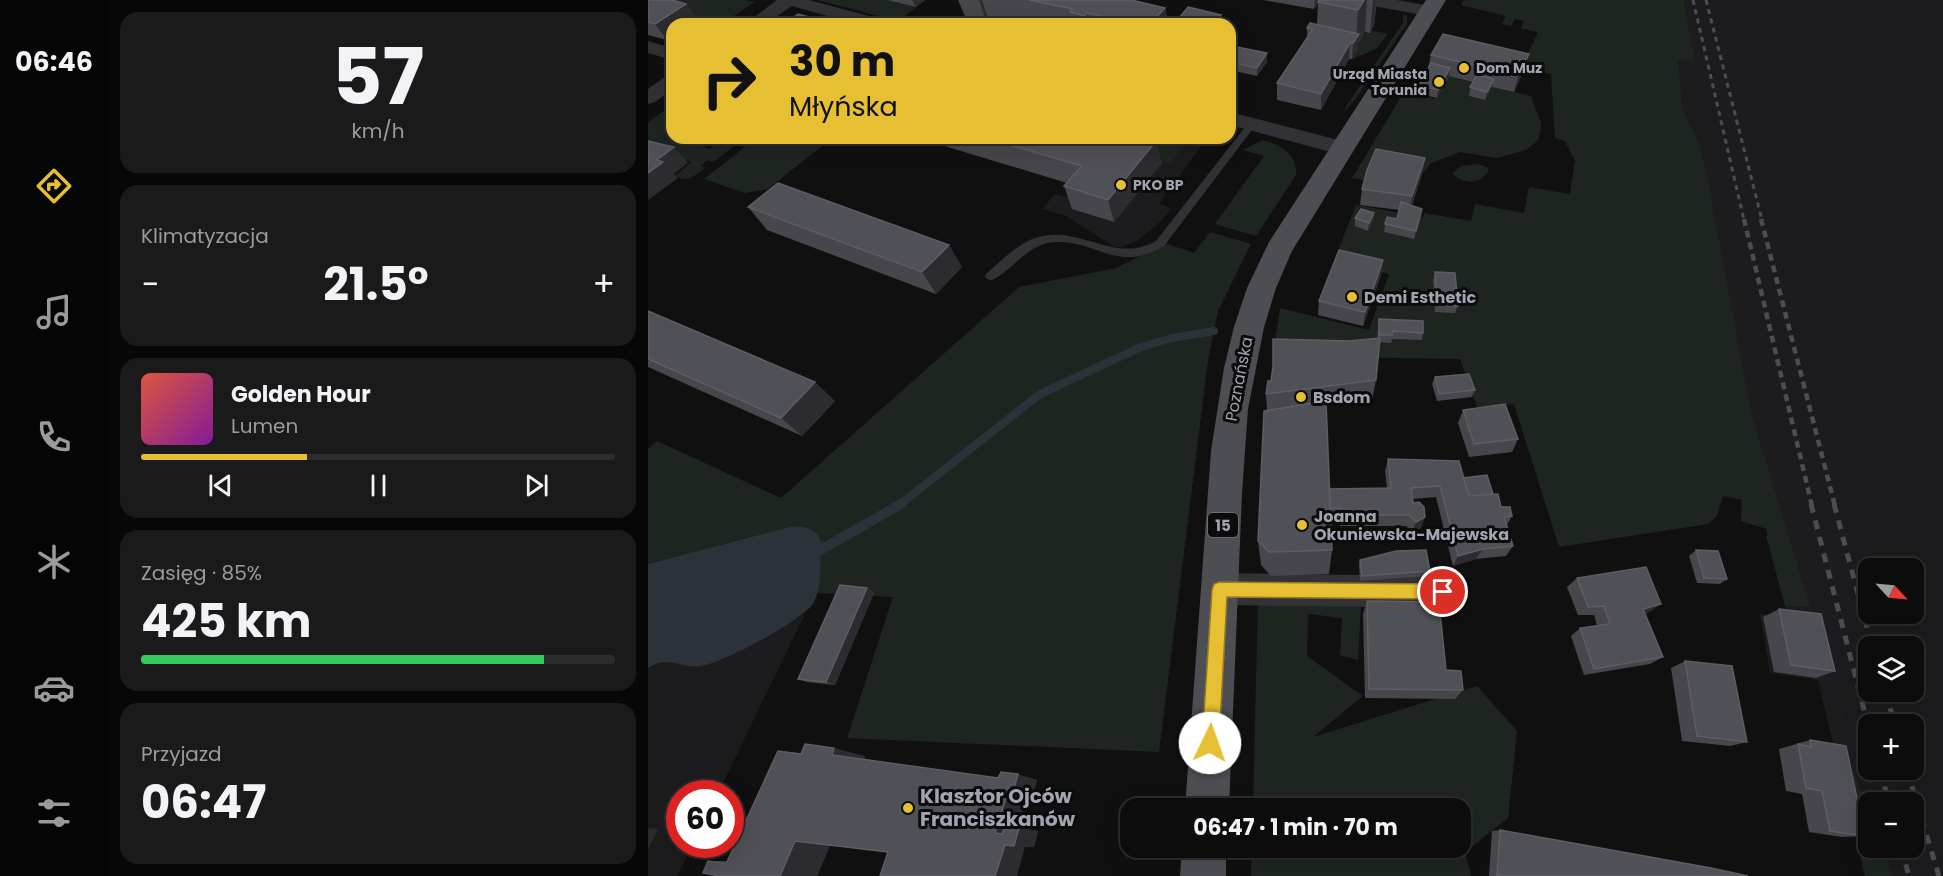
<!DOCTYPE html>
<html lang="pl">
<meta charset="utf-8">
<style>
body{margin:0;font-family:Poppins,sans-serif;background:#1a1a1b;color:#f1f3f6;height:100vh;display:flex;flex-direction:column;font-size:22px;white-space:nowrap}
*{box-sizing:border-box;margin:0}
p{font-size:20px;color:#9a9b9d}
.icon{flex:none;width:33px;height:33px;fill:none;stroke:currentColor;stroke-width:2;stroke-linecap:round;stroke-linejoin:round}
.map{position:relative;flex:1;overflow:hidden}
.panel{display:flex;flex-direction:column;gap:12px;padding:12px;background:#070707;width:540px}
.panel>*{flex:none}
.hud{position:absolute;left:18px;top:18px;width:570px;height:126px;border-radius:18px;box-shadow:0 6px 24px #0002,0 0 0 2px #2c2c2e;background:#e6bf32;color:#111;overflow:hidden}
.needle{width:39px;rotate:116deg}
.buttons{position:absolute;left:1210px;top:558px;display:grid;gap:12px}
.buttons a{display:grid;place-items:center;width:66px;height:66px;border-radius:12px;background:#0c0c0d;box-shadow:0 6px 24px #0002,0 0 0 2px #2c2c2e;font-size:30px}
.speed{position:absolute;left:18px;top:780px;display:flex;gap:12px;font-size:30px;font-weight:700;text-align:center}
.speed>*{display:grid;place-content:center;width:78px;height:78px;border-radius:50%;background:#0c0c0d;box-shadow:0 6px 24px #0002,0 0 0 2px #2c2c2e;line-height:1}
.speed .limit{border:9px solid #d22;background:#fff;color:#111}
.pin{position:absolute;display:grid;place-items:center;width:51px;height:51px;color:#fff;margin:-26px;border:3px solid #fff;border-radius:50%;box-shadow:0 2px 6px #0007}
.me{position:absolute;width:66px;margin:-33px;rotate:3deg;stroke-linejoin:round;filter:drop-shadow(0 0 4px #0008)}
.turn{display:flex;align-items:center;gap:21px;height:126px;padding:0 24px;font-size:27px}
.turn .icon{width:78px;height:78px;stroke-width:2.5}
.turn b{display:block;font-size:42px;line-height:51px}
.big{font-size:45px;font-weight:700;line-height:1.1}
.panel .widget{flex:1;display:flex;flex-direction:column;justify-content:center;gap:9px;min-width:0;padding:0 21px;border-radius:18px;background:#1a1a1b}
.panel .dial{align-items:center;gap:0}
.dial b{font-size:78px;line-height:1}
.song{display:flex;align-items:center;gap:18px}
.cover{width:72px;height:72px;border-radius:9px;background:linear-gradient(135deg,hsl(10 70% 55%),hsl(290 70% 35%))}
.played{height:6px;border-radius:3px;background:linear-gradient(90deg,#e6bf32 35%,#2c2c2e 35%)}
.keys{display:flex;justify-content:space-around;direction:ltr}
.heat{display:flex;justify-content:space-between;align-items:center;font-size:33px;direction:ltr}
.charge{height:9px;border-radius:4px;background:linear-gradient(90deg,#34c759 85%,#2c2c2e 0)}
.trip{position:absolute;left:472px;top:798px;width:351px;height:60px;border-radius:18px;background:#0c0c0d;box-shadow:0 6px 24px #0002,0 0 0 2px #2c2c2e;font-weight:700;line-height:60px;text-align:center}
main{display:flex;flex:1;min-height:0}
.tab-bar{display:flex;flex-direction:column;width:108px;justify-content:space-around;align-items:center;background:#050505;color:#9a9b9d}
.tab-bar .icon{width:42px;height:42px}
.tab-bar .active{color:#e6bf32}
.tab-bar b{font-size:27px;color:#f1f3f6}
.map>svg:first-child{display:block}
.built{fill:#1c1c1e;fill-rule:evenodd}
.green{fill:#1e2520}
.water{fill:#2c323a}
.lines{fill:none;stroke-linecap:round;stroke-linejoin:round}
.stream-far1{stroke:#2c323a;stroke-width:8}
.stream{stroke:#2c323a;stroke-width:10}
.lane{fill:#313136;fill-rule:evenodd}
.street{fill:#313136;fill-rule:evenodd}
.primary{fill:#4d4e54;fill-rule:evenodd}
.rail-far2{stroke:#4b4d52;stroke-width:3;stroke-dasharray:5 4.5;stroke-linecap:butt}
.rail-far1{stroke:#4b4d52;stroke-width:4.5;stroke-dasharray:7 5;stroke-linecap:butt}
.rail{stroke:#4b4d52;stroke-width:5;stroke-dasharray:9 8;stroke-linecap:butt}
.wall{fill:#46464c}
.shaded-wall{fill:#2c2c30}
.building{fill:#505057;stroke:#5c5d65;stroke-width:1.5}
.route{fill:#e6bf32;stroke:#967c20;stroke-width:1.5}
.poi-dot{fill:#e6bf32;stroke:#0b0b0c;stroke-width:2}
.labels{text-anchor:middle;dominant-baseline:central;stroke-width:6;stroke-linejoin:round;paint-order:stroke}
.far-poi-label{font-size:14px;font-weight:bold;fill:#a1a4b1;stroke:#0b0b0c;text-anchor:start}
.shield{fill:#0b0b0c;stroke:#747680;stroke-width:1.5}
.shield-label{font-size:15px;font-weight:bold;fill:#a1a4b1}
.poi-label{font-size:16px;font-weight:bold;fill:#a1a4b1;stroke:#0b0b0c;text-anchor:start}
.street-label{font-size:16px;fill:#a1a4b1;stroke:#0b0b0c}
.near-poi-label{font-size:20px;font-weight:bold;fill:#a1a4b1;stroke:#0b0b0c;text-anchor:start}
</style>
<main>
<nav class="tab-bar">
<b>06:46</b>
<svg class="icon active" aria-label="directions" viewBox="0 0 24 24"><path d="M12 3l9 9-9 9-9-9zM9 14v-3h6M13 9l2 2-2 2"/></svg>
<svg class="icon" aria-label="music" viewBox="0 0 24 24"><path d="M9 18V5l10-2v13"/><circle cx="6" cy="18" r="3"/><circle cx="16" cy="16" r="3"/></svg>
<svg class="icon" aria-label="phone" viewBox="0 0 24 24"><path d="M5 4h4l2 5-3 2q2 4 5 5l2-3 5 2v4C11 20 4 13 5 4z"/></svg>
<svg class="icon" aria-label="climate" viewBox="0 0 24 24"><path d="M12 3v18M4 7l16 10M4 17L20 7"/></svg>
<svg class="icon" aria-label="car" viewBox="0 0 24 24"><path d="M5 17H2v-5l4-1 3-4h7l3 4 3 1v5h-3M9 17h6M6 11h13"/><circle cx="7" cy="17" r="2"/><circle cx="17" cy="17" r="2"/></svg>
<svg class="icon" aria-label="filters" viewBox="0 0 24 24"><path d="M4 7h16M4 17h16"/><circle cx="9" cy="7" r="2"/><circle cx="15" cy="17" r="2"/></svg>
</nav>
<section class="panel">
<div class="widget dial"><b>57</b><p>km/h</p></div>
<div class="widget"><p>Klimatyzacja</p>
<div class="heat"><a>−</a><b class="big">21.5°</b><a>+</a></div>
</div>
<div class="widget">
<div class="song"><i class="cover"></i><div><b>Golden Hour</b><p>Lumen</p></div></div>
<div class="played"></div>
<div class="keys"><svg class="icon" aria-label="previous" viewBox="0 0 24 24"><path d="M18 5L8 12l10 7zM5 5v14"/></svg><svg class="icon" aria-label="pause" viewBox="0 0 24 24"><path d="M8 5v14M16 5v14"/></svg><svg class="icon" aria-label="next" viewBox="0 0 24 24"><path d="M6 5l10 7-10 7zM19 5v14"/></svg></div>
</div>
<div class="widget"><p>Zasięg · 85%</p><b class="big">425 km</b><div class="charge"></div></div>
<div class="widget"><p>Przyjazd</p><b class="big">06:47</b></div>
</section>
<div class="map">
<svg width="1295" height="876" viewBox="0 0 1295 876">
<rect width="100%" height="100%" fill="#101011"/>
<!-- built -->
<path class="built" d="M1036 0H1295V876H1217L1170 680 1122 673 1112 614 1140 617 1119 529 1093 521 1096 441 1050 139 1035 110 1030 59 1047 60ZM1221 568H1266V614H1221ZM1221 646H1266V692H1221ZM1221 724H1266V770H1221ZM1221 802H1266V848H1221Z
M470 138H559L511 204 523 208 513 221 489 241 473 247 465 246 418 216 395 209 406 194 418 197Z
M157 614 70 793 32 794V844L45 845 29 876H0V668L21 660 36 665 54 666 68 661 129 631Z"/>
<!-- green -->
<path class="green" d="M0 0H98L107 2 74 24H45L52 20 0 5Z
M169 0H239L268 7 250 21Z
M816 0H1036L1047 61 1030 59 1035 110 1050 139 1060 181 1103 413 1162 607 1137 606 1119 539V529L1093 521 1094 500 1075 496 1069 516 1060 524 911 547 866 404 829 407 812 359 625 356 632 308 721 330 741 274 686 261 708 205 775 217 776 213 823 221 827 204 876 213 881 187 922 194 927 161 917 141 907 138 903 74 874 67 890 32 873 28 876 21 867 19 863 26 854 24 858 16 813 5Z
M755 13 759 17V24L709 97 697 111V108L755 23Z
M723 30 740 34 728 49 704 59 714 36Z
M801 76 827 83 821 96 837 100 844 87 883 96 893 123 891 139 878 150 849 158 812 152 783 163 774 174 719 181 704 178 754 95 759 92 787 99Z
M24 105V138L46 139 43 142 62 149 76 138 93 140 66 162 59 160 53 166 57 168C46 176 40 183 27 176L43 162 24 156 0 157V122Z
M108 138H184L120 189 97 193 56 179Z
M359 138H543L523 163 515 161 513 164 472 152Z
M614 140C632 144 650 155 648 175L608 236 567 224 616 156 595 150Z
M829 164 839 167 841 170C832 185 816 185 804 173L814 166Z
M562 232 603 244 570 311 560 360 511 752 199 738 245 597 169 593 173 543C162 531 157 526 141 527L0 564V449L9 441 133 498 371 287 468 268 515 245 514 242 546 253Z
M610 598 713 604 710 660 692 655 694 618 660 614 659 656 715 696 665 737 829 686 869 731 860 818 817 852 823 876H603L604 848H813V808H605Z
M1191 767 1207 772 1211 788 1222 799 1221 848H1236L1244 876H1217Z"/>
<!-- water -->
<path class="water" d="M141 527C154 526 170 527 173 543 172 561 174 586 166 602 157 620 74 663 54 666 30 669 24 654 0 668V564Z"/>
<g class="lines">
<!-- stream-far1 -->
<path class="stream-far1" d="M250 506 392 394 493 347 524 338 566 331"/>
<!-- stream -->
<path class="stream" d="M164 555 253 504"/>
<!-- lane -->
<path class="lane" d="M604 121 609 124 607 126 516 246C469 274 450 240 407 242 380 244 368 266 348 278 343 281 343 280 339 279L337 276 339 273C354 260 368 245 387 238 431 223 466 265 508 241L601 122Z"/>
<!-- street -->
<path class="street" d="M129 0H161L236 20 238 24H208L144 6 118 24H97Z
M710 0H749L787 7 790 11 787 15 781 16 719 5 713 4Z
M0 41 24 48V60L0 53Z
M24 75V90L7 102 0 104V89L17 77Z
M582 112 702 143 705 148 702 153 694 155 582 125Z
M571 573 795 576 806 581 811 592 806 603 795 608 571 605 560 600 555 589 560 578Z"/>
<!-- primary -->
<path class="primary" d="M778 0H798L644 251 628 288 616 327 600 409 594 493 581 808H537L563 451 576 368 586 327 599 288 621 242Z
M534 848H578V876H532Z"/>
<!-- rail-far2 -->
<path class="rail-far2" d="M1045 0 1096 220
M1058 0 1114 220"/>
<!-- rail-far1 -->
<path class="rail-far1" d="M1096 219 1164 506
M1113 219 1187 506"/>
<!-- rail -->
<path class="rail" d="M1163 504 1221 729
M1186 504 1224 646
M1237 692 1247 724
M1232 770 1241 802
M1259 770 1291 876
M1253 848 1261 876"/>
</g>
<!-- wall -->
<path class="wall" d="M0 0 38 4 50 20 19 40 0 35Z
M239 0H277L268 7Z
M310 0H483L517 8 520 24H332L319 21Z
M615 0H729L726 25 722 33 717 32 710 44 709 50 704 59H701L673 110 629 100V83L659 39V28L669 25 670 3 666 9Z
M619 53V62L609 76 582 70V56Z
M783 55 876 70 866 92 844 87 837 100 821 96 822 87 825 82 801 76 789 98 769 93 771 85 780 68Z
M43 138H74L63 146Z
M270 138H430L441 141V144L451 146 508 141 513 164 466 222 424 209 416 186 419 183Z
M777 158 774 174 764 205 774 209 766 239 736 232 737 224 749 219 751 210 712 205 714 189Z
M100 207 314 267 288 294 119 230Z
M726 213 725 221 720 231 707 226V218Z
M735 260 733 275 715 326 670 315 671 301Z
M787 272 810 306 807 313 787 312 785 280Z
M0 311 187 401 154 436 0 367Z
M731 319 775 333 774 340 744 339 743 343 731 342 728 380 724 400 678 406 681 489 739 488 737 471 740 459 815 478 845 494 853 507 864 516 859 525 865 546 858 556 828 559 805 566 788 497 765 499 773 528 764 533 758 526H692L691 519H683L684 550 681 574 623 576 613 565 610 541 619 410 618 394 623 381 701 341 729 338Z
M787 377 827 390 824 397 789 401 784 384Z
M815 410 870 439 864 452 821 457 810 423Z
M1048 550 1079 579 1072 584 1049 583 1041 556Z
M712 560 782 571 779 576 712 581 711 565Z
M929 578 1000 613 997 614 1015 657 1002 664 936 675 923 636 932 628 949 626 946 615H930L919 587Z
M219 588 226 593 187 685 159 682 150 679Z
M719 601 798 670 815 690 807 699 717 698 715 614Z
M1131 609 1187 671 1168 678 1126 672 1115 617Z
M1037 661 1099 742 1082 746 1034 741 1023 668Z
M1162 740 1217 836 1194 837 1161 832 1154 794 1138 791 1131 749Z
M153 754 217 756 216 760 350 778 389 780 386 791 382 790 370 828 390 831 386 847H377L240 852 182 845 169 876 60 861H79Z
M852 830 1100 876H841L844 831Z"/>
<!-- shaded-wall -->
<path class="shaded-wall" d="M264 0H277L268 7Z
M331 0H334L342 24H339Z
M667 0H672L666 9Z
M716 0H719L717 32 710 44 709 50 704 59 705 43 708 39 710 10Z
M725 0H729L726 25 722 33Z
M38 4 50 20 44 24H24V37L19 40 7 24Z
M517 8 520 24H502Z
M440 13 442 24H439L437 16Z
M573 15 574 24H565Z
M702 43 701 59 673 110V94Z
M619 53V62L609 76V68Z
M881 54 876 70 866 92 870 76Z
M802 68 801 76 789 98 790 90Z
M846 79 844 87 837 100 839 92Z
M56 138H74L63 146Z
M508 141 513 164 466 222 460 200Z
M26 147 40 163 26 174 30 178 0 200V173L9 160Z
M777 158 774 174 761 212 764 196Z
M726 213 725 221 720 231 721 223Z
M301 245 314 267 288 294 274 272Z
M735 260 733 275 715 326 717 312Z
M167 382 187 401 154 436 133 418Z
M777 517 773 528 764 533 768 522Z
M835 549 828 559 805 566 810 556Z
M219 588 226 593 187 685 178 682Z
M1013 604 1000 613 983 618 995 609Z
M186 748 217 756 215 762 184 755Z
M370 774 389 780 386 791 367 785Z
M362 785 382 790 370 828 357 826 368 835 347 833Z
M0 828 10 829 0 849Z
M371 828 390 831 386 847H377L369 876H347L357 845Z
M147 841 183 842 169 876H132Z"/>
<!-- building -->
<path class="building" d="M0 0H24L38 4 7 24 0 22Z
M381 0H483L517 8 502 24H471L463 22 466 19 440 13 437 16 422 12 425 9Z
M671 0H716L710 10 670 2Z
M540 7 573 15 565 24H566H526Z
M150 14 186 24H136Z
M662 23 711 34 705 43H702L673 94 629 83 665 29 659 28Z
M795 34 881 54 870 76 783 55Z
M589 47 619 53 609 68 582 62V56Z
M783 63 802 68 790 90 771 85Z
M829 75 846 79 839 92 822 87Z
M338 138H430L441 141 439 143 451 146 458 138H499L508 141 460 200 416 186 434 166Z
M0 141 26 147 9 160 15 162 0 173Z
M728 149 777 158 764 196 714 189 719 170Z
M130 183 301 245 274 272 100 207Z
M753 202 774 209 768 231 737 224 739 217 749 219Z
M713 209 726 213 721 223 707 218Z
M691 250 735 260 717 312 671 301Z
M787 272 807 273 810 306 789 305Z
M0 311 167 382 133 418 0 359Z
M731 319 775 321V333L745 331 744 335H731Z
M732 338 728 380 618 394 620 381H623L625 366V339L701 341Z
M821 374 827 390 791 394 787 377Z
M678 401 684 550 621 552 610 541 616 411Z
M857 404 870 439 826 444 815 410Z
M740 459 811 461 821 496 850 494 853 507H862L864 516 856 517 865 546 835 549 810 556 792 486 763 488 765 503 771 502 776 507 777 517 768 522 761 515H693L692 508H682L681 489 743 488Z
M839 475 845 494 821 496 815 478Z
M778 550 782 571 714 576 712 560 748 551Z
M1048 550 1070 551 1079 579 1056 578Z
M998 567 1013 604 995 609 1015 657 946 669 932 628 962 624 956 606 940 607 929 578Z
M192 585 219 588 178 682 150 679Z
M719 601 791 602 798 670 813 671 815 690 721 689Z
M1131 609 1173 614 1187 671 1143 665Z
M1037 661 1084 666 1099 742 1049 736Z
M1162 740 1198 746 1217 836 1182 831 1174 791 1158 788 1150 744 1163 747Z
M157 744 186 748 184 755 350 778 353 772 370 774 367 785H362L347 833 354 834 357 826 371 828 366 846 357 845 347 876H232L240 852 147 841 132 876H72L55 873 60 861 78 864 130 751 153 754Z
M852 830 1063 868 1100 876H849Z"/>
<!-- route -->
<path class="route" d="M571 582 795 584 800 586 802 592 800 597 795 599 579 597 571 743 569 749 562 751 556 749 554 743 564 590 566 584Z"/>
<!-- markers -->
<g class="poi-dot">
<circle cx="816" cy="68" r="6"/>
<circle cx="791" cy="82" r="6"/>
<circle cx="473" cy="185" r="6"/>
<circle cx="704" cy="297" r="6"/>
<circle cx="653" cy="397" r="6"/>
<circle cx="654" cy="525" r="6"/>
<circle cx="260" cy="808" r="6"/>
</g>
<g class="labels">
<!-- far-poi labels -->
<g class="far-poi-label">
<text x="828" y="68">Dom Muz</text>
<text x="779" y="74" text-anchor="end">Urząd Miasta<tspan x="779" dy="16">Torunia</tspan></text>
<text x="485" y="185">PKO BP</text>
</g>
<!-- shield labels -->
<rect class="shield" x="560" y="513" width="30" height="24" rx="4.5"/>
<g class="shield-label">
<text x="575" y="525">15</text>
</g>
<!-- poi labels -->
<g class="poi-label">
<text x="716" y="297">Demi Esthetic</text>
<text x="665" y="397">Bsdom</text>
<text x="666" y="516">Joanna<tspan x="666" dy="18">Okuniewska-Majewska</tspan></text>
</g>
<!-- street labels -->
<g class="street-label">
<text transform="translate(591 379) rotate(-79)">Poznańska</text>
</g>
<!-- near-poi labels -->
<g class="near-poi-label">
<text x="272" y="796">Klasztor Ojców<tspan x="272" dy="23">Franciszkanów</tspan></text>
</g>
</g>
</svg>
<div class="buttons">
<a><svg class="needle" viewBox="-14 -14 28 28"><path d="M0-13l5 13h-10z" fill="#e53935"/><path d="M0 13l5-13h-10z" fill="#9a9b9d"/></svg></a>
<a><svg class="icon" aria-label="layers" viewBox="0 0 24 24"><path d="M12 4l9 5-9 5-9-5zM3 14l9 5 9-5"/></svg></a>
<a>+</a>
<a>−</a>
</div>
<div class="speed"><div class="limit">60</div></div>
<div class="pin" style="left:795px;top:592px;background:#d93025"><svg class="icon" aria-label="arrive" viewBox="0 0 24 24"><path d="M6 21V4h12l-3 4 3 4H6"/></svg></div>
<svg class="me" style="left:562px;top:743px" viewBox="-20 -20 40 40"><circle r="19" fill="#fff"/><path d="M0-13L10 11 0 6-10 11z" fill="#e6bf32"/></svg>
<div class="trip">06:47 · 1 min · 70 m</div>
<div class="hud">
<div class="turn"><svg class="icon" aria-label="right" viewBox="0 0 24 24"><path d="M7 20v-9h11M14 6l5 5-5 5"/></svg><div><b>30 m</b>Młyńska</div></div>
</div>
</div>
</main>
